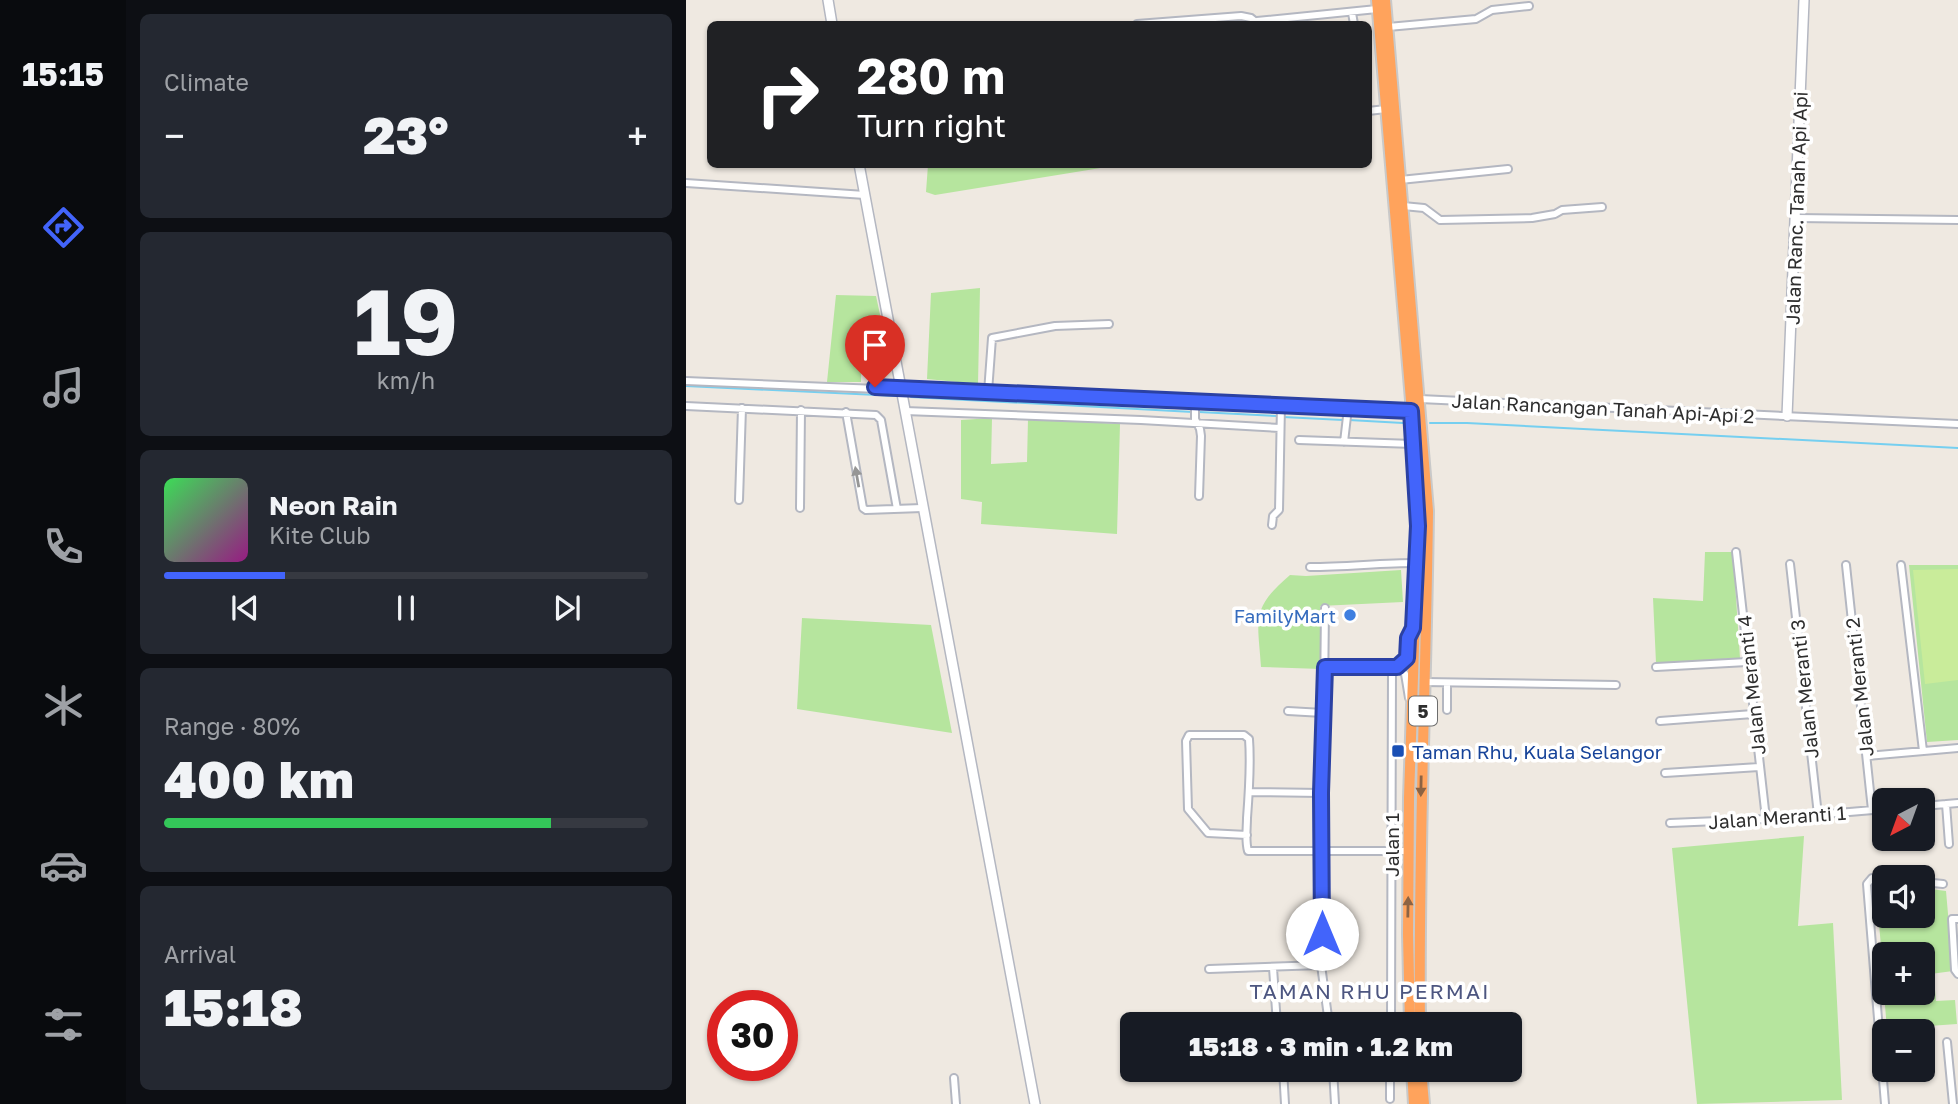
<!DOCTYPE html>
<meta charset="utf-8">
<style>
body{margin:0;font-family:"Golos Text",sans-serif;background:#242831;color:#f1f3f6;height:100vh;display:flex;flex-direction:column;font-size:26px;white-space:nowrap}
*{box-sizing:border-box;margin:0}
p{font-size:23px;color:#9ea1a6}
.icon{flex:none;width:38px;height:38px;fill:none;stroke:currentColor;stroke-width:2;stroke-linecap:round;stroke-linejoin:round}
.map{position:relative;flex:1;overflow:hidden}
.sheet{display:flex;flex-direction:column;gap:14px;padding:14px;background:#0d0f14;width:560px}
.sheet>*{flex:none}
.banner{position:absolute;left:21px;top:21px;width:665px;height:147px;border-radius:10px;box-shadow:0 2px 5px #0004;background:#202124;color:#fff;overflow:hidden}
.needle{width:46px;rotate:221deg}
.fabs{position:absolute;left:1186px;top:788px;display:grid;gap:14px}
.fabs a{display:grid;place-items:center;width:63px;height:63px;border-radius:10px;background:#171b24;box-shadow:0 2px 5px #0004;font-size:35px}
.speed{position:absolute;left:21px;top:990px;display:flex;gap:14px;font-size:35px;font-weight:700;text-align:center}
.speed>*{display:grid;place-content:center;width:91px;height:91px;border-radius:50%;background:#171b24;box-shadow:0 2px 5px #0004;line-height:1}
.speed .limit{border:10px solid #d22;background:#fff;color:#111}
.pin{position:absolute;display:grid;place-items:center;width:60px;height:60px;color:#fff;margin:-72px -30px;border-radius:50% 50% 50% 0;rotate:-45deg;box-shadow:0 0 7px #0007}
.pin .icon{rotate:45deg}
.me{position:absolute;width:77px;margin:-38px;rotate:0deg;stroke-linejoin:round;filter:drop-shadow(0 0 5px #0008)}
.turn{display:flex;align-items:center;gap:24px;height:147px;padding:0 35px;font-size:32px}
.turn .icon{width:91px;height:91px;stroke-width:2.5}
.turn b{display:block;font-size:49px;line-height:60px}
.big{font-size:52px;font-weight:800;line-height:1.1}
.sheet .card{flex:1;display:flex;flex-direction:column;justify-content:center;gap:10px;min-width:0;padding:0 24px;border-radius:10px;background:#242831}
.sheet .dial{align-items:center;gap:0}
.dial b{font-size:91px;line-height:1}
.song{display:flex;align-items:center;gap:21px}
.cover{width:84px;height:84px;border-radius:10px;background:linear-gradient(135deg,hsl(130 70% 55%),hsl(310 70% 35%))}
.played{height:7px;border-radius:4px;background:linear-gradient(90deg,#4264fb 25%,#363941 25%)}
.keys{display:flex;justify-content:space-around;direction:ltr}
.heat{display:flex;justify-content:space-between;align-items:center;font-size:38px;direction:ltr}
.charge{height:10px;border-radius:5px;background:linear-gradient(90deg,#34c759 80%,#363941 0)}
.trip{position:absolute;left:434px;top:1012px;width:402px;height:70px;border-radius:10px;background:#171b24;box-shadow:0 2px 5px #0004;font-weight:800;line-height:70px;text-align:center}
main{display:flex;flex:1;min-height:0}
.dock{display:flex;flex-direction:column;width:126px;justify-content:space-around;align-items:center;background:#090b0e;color:#9ea1a6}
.dock .icon{width:49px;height:49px}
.dock .active{color:#4264fb}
.dock b{font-size:32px;color:#f1f3f6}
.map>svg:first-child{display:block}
.green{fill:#b6e59e}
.pitch{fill:#c9ec9a}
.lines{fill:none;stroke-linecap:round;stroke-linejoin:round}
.stream{stroke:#75cff0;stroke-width:2}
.street-casing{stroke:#b4b7c1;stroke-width:10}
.secondary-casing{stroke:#b4b7c1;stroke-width:12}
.highway-casing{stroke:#c9c9c9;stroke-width:14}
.street{stroke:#fff;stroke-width:6}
.secondary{stroke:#fff;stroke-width:9}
.highway{stroke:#ffa35c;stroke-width:10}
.oneway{fill:#969696}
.oneway2{fill:#8c6343}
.route-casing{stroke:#2b41a3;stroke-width:18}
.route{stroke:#4264fb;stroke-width:12}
.shop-dot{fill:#3f7fe0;stroke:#fff;stroke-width:2.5}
.transit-dot{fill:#1a4fb4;stroke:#fff;stroke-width:2.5}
.labels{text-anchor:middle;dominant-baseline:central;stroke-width:7;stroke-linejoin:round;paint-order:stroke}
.shield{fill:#fff;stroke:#6d6d6d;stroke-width:2}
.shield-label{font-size:18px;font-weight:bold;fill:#2e2e2e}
.street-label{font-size:19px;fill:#2e2e2e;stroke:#fff}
.shop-label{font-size:19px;fill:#366cbe;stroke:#fff;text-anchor:end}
.transit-label{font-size:19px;fill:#164399;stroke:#fff;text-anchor:start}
.neighbourhood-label{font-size:21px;letter-spacing:2px;fill:#4d5680;stroke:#fff}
</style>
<main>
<nav class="dock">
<b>15:15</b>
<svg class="icon active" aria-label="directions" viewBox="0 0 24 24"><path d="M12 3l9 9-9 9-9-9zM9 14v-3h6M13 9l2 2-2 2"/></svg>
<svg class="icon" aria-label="music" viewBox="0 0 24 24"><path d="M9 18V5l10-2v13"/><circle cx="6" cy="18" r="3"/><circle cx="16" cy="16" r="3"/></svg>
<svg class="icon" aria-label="phone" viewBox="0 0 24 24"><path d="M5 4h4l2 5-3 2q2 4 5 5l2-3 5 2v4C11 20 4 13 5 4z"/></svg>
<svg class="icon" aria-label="climate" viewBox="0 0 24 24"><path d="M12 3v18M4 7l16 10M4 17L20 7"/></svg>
<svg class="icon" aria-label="car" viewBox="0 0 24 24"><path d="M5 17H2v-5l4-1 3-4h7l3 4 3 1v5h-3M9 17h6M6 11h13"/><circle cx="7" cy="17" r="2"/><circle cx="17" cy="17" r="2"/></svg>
<svg class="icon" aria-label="filters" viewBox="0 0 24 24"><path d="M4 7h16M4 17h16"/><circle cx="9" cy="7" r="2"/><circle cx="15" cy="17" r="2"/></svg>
</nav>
<section class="sheet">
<div class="card"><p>Climate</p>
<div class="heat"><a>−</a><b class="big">23°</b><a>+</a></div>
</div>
<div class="card dial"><b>19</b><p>km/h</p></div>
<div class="card">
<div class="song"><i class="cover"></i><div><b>Neon Rain</b><p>Kite Club</p></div></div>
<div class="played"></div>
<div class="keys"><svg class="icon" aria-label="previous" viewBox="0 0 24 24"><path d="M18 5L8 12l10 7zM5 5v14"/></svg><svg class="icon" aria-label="pause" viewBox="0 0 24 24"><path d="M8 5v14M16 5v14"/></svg><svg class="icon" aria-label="next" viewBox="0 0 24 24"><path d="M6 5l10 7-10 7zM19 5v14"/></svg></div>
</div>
<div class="card"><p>Range · 80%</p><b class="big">400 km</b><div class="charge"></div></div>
<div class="card"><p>Arrival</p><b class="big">15:18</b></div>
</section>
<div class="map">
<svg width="1272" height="1104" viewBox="0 0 1272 1104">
<rect width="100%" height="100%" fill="#efe9e1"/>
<!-- green -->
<path class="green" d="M242 165 243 164 433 165 249 195 240 192Z
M294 288 292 384 241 379 245 293Z
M150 295 190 296 198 333 176 335 175 382H141Z
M306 418 305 464 341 462 342 419 434 424 431 534 295 524 296 502 275 499V420Z
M1019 552H1047L1054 658 970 663 967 598 1017 601Z
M1223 565H1272V740L1241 742Z
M715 570 717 602 634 606 635 669 575 667C572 619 564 609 604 575L620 576Z
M116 618 245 625 266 733 111 709Z
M1118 836 1112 926 1147 923 1156 1100 1011 1104 986 848Z
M1199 882V915H1237V888L1260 891 1267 971 1237 975V954H1199L1198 980 1190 890 1193 885Z
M1237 978H1248L1250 1001 1269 1000 1271 1024 1201 1029 1197 982 1199 992H1237Z"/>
<!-- pitch -->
<path class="pitch" d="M1272 569V680L1239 684 1227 570Z"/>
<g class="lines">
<!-- stream -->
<path class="stream" d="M0 386 212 396
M225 397 507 412
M513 412 591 416
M597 417 657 420
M663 420 717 423
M744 423H781L1272 448"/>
<defs>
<path id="street" d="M666 13 668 24
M451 24 555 16 565 18 570 22
M568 24 571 21 691 9
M702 27 790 19 806 10 843 6
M682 111 700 109
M714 180 822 169
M0 183 179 195
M717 206 738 208 754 220 846 218 869 214 876 210 916 207
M1110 218 1272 220
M0 381 725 411
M302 392 306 338 369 326 423 324
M734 399 1272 424
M509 401V419L514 429 515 436 513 496
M0 406 190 415 195 420 211 509
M219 411 455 420 594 428
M160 412 177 508 180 510 236 508
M613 440 727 444
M658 442 662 408
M53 500 56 408
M114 508 115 410
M586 525 587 516 593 510 595 405
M1050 552 1080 819
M1104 564 1132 815
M1160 565 1186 810
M1215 565 1237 751
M624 567C660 567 695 563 730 563
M639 608 635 965 643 1024
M639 667H711L719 674 723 698
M711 667C725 658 719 643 726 630
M970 667 1061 662
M738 682 930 685
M761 710V683
M602 711 637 713
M974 721 1067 714
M1181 756 1272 748
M979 773 1073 767
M563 792 635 793
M1260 804 1263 844
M1237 806 1272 803
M984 823 1080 819 1199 809
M561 835 522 833 502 809 500 741 503 735H558L563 739C565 765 563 792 561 818 561 828 559 841 562 851H722
M1237 882 1257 884
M1272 919H1266L1269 970 1272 974
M587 968 591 1024
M523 969 635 965
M705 1024 706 667
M1261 1042 1267 1104
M597 1069 599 1104
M647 1069 649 1104
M268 1078 270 1104
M704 1099V1069
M1199 1104 1181 884 1186 878H1199"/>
<path id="secondary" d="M142 0 146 24
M173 164 349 1104
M1101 416 1118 0"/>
<path id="highway" d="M691 0 725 400 732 525 723 798 722 934 724 1024
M699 0 742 511C740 682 732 853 734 1024
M726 1069 728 1104
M735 1069 738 1104"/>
</defs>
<!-- street casing -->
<use href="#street" class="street-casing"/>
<!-- secondary casing -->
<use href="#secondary" class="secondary-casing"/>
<!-- highway casing -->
<use href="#highway" class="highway-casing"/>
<!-- street -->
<use href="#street" class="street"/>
<!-- secondary -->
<use href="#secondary" class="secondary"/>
<!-- highway -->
<use href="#highway" class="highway"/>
</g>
<!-- one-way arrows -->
<defs><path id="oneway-solid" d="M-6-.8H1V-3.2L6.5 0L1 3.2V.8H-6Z" transform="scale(1.75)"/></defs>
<use class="oneway" href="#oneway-solid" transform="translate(171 477) rotate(-100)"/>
<g class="oneway2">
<use href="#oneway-solid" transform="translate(735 786) rotate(91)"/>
<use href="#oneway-solid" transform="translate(722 907) rotate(-89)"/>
</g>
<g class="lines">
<defs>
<path id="route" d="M189 387 725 411 732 526 727 628 722 638 721 658 711 667H639L635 793 636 934"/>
</defs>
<!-- route casing -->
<use href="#route" class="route-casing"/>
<!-- route -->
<use href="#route" class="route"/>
</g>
<!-- markers -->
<circle class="shop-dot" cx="664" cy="615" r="7"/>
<rect class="transit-dot" x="705" y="744" width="14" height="14" rx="3.5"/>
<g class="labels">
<!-- shield labels -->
<rect class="shield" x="723" y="696.5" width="28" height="29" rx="5"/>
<g class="shield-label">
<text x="737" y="711">5</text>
</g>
<!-- street labels -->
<g class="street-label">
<text transform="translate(1110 208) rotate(-88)">Jalan Ranc. Tanah Api Api</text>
<text transform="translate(917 408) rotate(3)">Jalan Rancangan Tanah Api-Api 2</text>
<text transform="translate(1065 685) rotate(-96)">Jalan Meranti 4</text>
<text transform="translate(1173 687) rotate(-96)">Jalan Meranti 2</text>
<text transform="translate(1118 689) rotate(-96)">Jalan Meranti 3</text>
<text transform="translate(1091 817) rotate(-4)">Jalan Meranti 1</text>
<text transform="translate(705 845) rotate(-90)">Jalan 1</text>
</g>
<!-- shop labels -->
<g class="shop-label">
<text x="650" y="615">FamilyMart</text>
</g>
<!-- transit labels -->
<g class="transit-label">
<text x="726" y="751">Taman Rhu, Kuala Selangor</text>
</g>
<!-- neighbourhood labels -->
<g class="neighbourhood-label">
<text x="684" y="991">TAMAN RHU PERMAI</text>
</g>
</g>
</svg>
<div class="fabs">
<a><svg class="needle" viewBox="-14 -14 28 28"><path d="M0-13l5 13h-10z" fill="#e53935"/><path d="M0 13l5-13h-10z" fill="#9ea1a6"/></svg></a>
<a><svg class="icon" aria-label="sound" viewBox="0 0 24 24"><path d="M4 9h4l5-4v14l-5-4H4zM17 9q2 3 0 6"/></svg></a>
<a>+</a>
<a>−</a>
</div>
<div class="speed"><div class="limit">30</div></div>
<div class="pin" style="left:189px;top:387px;background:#d93025"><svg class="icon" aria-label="arrive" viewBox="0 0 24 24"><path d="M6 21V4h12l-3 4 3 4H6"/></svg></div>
<svg class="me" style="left:636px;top:934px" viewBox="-20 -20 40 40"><circle r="19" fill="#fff"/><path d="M0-13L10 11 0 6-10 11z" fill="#4264fb"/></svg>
<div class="trip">15:18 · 3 min · 1.2 km</div>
<div class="banner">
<div class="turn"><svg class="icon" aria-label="right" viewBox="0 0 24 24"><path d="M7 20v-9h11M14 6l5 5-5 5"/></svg><div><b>280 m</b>Turn right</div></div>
</div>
</div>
</main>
